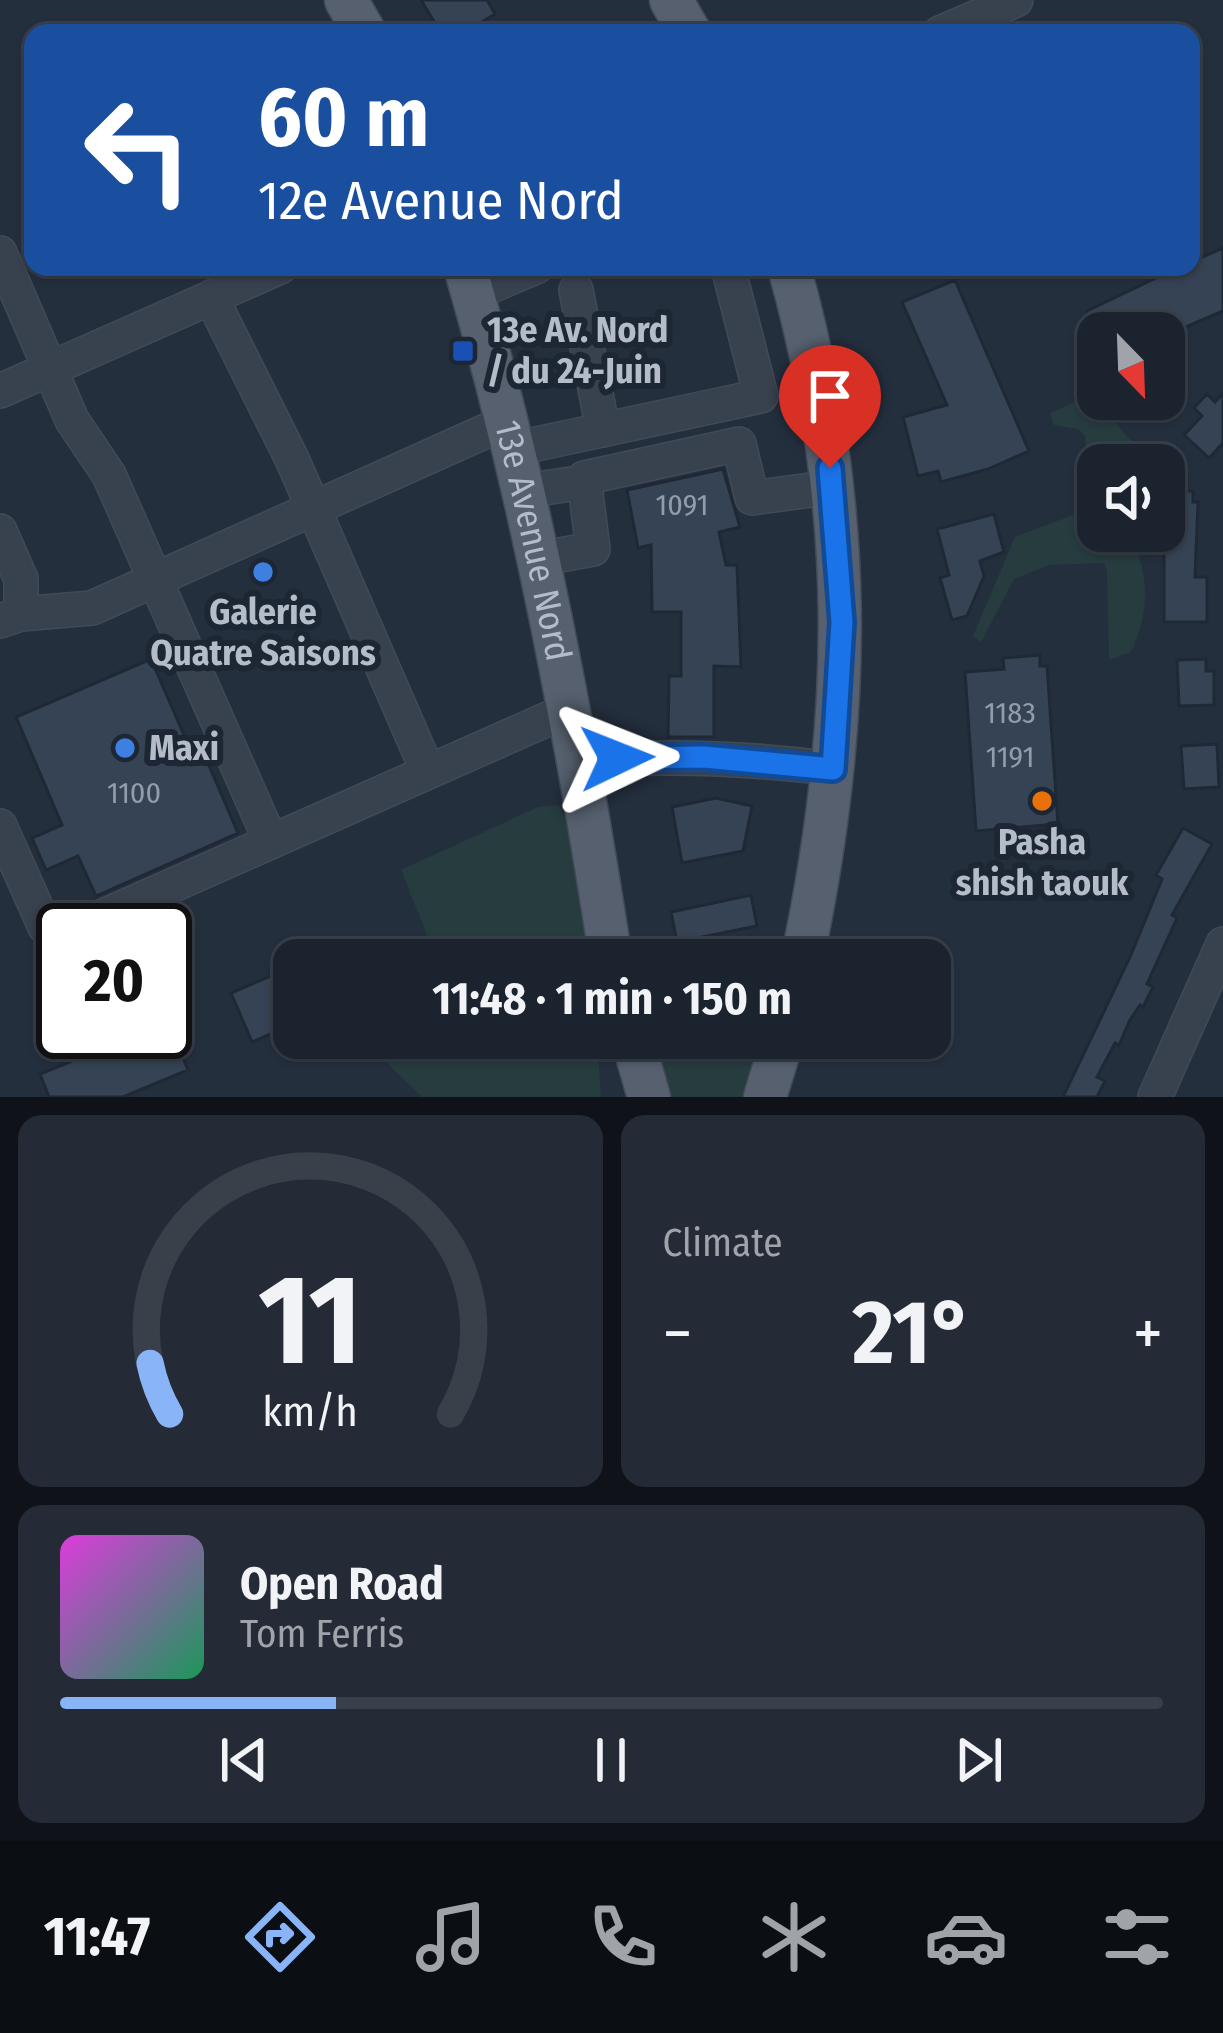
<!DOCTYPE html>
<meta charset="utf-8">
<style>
body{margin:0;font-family:"Fira Sans Condensed",sans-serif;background:#242b36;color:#f1f3f6;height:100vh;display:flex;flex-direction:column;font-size:45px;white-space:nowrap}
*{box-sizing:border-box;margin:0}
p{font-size:39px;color:#a0a4aa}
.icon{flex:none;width:66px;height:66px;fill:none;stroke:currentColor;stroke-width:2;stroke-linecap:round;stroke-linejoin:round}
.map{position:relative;height:1097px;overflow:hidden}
.drawer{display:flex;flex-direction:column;gap:18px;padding:18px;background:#0f1319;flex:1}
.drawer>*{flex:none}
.top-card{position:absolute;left:24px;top:24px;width:1176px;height:252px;border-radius:24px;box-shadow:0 3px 9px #0004,0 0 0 3px #39404a;background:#1a4fa0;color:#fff;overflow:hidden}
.needle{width:78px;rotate:157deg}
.buttons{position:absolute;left:1077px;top:312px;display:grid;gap:24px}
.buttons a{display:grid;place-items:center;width:108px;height:108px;border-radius:24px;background:#1b232e;box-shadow:0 3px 9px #0004,0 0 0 3px #39404a;font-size:60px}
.speed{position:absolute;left:36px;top:903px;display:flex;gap:24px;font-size:60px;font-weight:700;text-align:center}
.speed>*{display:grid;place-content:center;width:156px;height:156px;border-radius:50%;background:#1b232e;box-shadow:0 3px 9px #0004,0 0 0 3px #39404a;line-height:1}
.speed .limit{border:6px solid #111;border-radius:18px;background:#fff;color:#111}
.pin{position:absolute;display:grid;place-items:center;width:102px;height:102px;color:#fff;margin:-123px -51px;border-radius:50% 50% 50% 0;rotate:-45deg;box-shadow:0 0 12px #0007}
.pin .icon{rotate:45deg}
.me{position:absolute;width:132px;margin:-66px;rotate:88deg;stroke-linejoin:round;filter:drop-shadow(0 0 9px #0008)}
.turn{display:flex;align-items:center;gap:42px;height:252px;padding:0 36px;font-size:54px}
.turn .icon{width:156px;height:156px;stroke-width:2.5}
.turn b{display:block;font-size:84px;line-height:102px}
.big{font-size:90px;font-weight:700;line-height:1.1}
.drawer .card{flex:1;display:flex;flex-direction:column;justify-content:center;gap:18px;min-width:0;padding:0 42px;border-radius:24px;background:#242b36}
.drawer .dial{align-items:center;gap:0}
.dial svg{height:312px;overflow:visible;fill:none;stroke:#39404a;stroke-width:7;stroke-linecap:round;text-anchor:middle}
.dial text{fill:#f1f3f6;stroke:none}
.song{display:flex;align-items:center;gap:36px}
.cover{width:144px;height:144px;border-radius:18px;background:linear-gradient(135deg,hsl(300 70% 55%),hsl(150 70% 35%))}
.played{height:12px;border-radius:6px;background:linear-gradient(90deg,#8ab4f8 25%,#39404a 25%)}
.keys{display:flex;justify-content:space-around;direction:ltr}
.heat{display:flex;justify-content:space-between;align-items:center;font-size:66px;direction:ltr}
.drawer .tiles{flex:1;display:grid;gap:18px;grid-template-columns:1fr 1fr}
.card:last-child{grid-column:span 2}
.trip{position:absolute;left:273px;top:939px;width:678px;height:120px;border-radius:24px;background:#1b232e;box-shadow:0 3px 9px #0004,0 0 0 3px #39404a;font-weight:700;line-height:120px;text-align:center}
.tabs{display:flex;height:192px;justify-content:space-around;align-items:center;background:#0b0e12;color:#a0a4aa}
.tabs .icon{width:84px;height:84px}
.tabs .current{color:#8ab4f8}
.tabs b{font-size:54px;color:#f1f3f6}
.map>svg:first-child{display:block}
.green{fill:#263c3f}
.building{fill:#364354;stroke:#1f2835;stroke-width:3}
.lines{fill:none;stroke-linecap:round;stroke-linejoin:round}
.minor-casing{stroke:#414a57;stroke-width:36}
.major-casing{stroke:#414a57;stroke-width:45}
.minor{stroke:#38414e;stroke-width:33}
.major{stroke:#56606e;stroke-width:42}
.route-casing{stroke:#114b97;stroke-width:30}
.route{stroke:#1a73e8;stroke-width:21}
.transit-dot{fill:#1a4fb4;stroke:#1d2633;stroke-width:4.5}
.shop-dot{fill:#3f7fe0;stroke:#1d2633;stroke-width:4.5}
.food-dot{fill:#e8710a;stroke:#1d2633;stroke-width:4.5}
.labels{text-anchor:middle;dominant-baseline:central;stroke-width:12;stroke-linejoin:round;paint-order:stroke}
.number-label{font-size:30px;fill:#929caa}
.poi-label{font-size:36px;font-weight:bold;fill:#b4bcc9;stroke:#1d2633;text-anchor:start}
.street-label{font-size:36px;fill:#b4bcc9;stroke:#1d2633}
</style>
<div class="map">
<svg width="1223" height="1097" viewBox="0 0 1223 1097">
<rect width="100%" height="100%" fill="#242f3e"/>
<!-- green -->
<path class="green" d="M1096 393 1125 435 1162 464 1098 465V531H1129C1149 574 1151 608 1131 652L1109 660 1107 571 1104 563 1049 565 1014 579 981 642 973 636 1015 537 1089 509 1085 436 1078 429 1054 425 1050 413Z
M558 805C577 828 584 926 590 960H437L401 870 538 807Z
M361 1038H597L601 1097H422Z
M657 1038H759L762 1042 744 1097H664Z"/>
<!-- building -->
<path class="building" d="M421 0H487L495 14 464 33H441Z
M1223 248V311L1172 333H1096L1087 311 1179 267H1191V262Z
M955 280 1029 451 988 469 941 482 938 471 918 476 903 417 947 405 902 302Z
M1223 393V443L1209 458 1184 435 1202 416 1194 408 1207 394 1215 402Z
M723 469 740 527 719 532 726 565H737L741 667 714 666V737H668L669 676H681V612H652L651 545 638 548 627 490Z
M1164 491H1193V502H1198L1195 577H1207V622H1164Z
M994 514 1004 552 980 561 984 576 967 616 952 620 940 578 949 575 937 529Z
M1040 655V666H1047L1058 824 976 831 965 672 1004 669 1003 658Z
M151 659 195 760 205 756 238 833 96 896 78 856 46 870 32 838 62 825 16 717Z
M1206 659V671H1214V705L1179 706 1177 660Z
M1217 744 1219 787 1184 789 1181 746Z
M716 798 752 806 743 851 682 863 672 807Z
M1183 828 1212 844 1172 915 1177 918 1147 984 1153 987 1143 1007 1140 1005 1130 1020 1119 1045 1115 1043 1097 1077 1105 1081 1097 1097H1063L1130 957 1162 879 1156 875Z
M751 895 757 926 677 942 671 912Z
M294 966V1024L252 1042 231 993Z
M143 1032H172L188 1070 123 1097H49L40 1074Z"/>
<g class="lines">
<defs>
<path id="minor" d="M940 33 1016 0
M0 253 72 420 109 475 271 842
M576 290 603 430
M472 294 536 267
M211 297 292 459 428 772
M0 391 280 267
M513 449 761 396 728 267
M523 491 585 482
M0 531 21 579V614
M538 559 593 549 584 478 739 444 752 498 832 487
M0 621 21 614 92 608 506 422
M579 762C665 754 749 758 834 769
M0 826 45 927 52 935 63 934
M72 930 568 710
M1155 1097 1223 944"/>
<g id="major">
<path d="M346 0 365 33"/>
<path d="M671 0 690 33"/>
<path id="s1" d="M465 267C531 494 575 727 611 960"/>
<path d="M789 267C856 506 853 719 802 960"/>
<path d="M632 1038 649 1097"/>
<path d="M765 1097 783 1038"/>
</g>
</defs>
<!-- minor casing -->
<use href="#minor" class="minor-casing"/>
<!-- major casing -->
<use href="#major" class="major-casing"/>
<!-- minor -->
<use href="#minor" class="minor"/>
<!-- major -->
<use href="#major" class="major"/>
</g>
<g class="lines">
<defs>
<path id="route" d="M617 758 704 757 833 769 842 622 830 468"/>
</defs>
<!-- route casing -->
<use href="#route" class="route-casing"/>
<!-- route -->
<use href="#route" class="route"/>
</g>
<!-- markers -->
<rect class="transit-dot" x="451" y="339" width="24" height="24" rx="6"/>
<g class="shop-dot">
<circle cx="263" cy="572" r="12"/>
<circle cx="125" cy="748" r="12"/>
</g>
<circle class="food-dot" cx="1042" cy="801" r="12"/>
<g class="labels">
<!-- number labels -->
<g class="number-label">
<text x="682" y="505">1091</text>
<text x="1010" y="713">1183</text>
<text x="1010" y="757">1191</text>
<text x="134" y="793">1100</text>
</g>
<!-- poi labels -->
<g class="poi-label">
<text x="487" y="330">13e Av. Nord<tspan x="487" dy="41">/ du 24-Juin</tspan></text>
<text x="263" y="612" text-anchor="middle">Galerie<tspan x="263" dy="41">Quatre Saisons</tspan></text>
<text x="149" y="748">Maxi</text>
<text x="1042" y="842" text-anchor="middle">Pasha<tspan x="1042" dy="41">shish taouk</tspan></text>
</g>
<!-- street labels -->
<g class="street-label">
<text stroke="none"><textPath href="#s1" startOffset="282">13e Avenue Nord</textPath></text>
</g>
</g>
</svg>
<div class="buttons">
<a><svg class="needle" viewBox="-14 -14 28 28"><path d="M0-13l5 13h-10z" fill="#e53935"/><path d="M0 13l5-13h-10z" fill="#a0a4aa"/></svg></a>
<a><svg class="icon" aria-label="sound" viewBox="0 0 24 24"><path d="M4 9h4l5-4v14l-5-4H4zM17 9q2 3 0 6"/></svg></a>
</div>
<div class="speed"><div class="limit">20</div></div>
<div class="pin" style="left:830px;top:468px;background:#d93025"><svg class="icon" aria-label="arrive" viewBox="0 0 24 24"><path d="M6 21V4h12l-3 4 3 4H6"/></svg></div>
<svg class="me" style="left:617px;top:758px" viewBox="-20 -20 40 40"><path d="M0-17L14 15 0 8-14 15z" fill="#1a73e8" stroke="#fff" stroke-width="4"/></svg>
<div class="trip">11:48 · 1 min · 150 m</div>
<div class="top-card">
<div class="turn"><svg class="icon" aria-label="left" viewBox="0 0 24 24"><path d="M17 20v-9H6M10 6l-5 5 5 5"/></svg><div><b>60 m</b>12e Avenue Nord</div></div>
</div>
</div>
<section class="drawer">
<div class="tiles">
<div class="card dial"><svg viewBox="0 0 100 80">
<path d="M14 69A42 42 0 1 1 86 69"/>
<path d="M14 69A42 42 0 0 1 9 56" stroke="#8ab4f8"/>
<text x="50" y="56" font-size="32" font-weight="700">11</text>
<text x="50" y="72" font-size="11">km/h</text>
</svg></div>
<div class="card"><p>Climate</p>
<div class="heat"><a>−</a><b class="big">21°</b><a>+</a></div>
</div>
<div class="card">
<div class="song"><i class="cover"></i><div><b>Open Road</b><p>Tom Ferris</p></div></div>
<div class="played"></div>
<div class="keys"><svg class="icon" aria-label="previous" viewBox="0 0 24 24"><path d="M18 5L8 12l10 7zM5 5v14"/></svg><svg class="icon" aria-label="pause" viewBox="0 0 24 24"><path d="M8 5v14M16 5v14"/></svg><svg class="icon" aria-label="next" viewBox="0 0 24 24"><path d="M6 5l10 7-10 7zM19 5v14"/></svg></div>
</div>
</div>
</section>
<nav class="tabs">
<b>11:47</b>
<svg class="icon current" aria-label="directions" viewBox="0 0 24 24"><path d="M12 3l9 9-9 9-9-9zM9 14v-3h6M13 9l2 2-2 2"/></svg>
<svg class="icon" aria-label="music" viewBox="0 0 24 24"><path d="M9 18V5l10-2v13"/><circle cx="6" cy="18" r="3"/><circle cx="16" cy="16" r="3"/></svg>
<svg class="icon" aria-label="phone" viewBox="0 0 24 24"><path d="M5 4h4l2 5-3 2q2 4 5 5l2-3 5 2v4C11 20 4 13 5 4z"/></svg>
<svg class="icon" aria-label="climate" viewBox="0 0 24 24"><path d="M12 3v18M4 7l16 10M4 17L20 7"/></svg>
<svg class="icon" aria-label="car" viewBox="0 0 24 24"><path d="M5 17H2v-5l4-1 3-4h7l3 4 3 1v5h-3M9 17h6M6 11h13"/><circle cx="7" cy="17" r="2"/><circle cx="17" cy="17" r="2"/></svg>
<svg class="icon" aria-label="filters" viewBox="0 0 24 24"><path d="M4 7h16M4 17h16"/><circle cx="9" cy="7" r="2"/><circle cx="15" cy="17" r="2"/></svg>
</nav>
